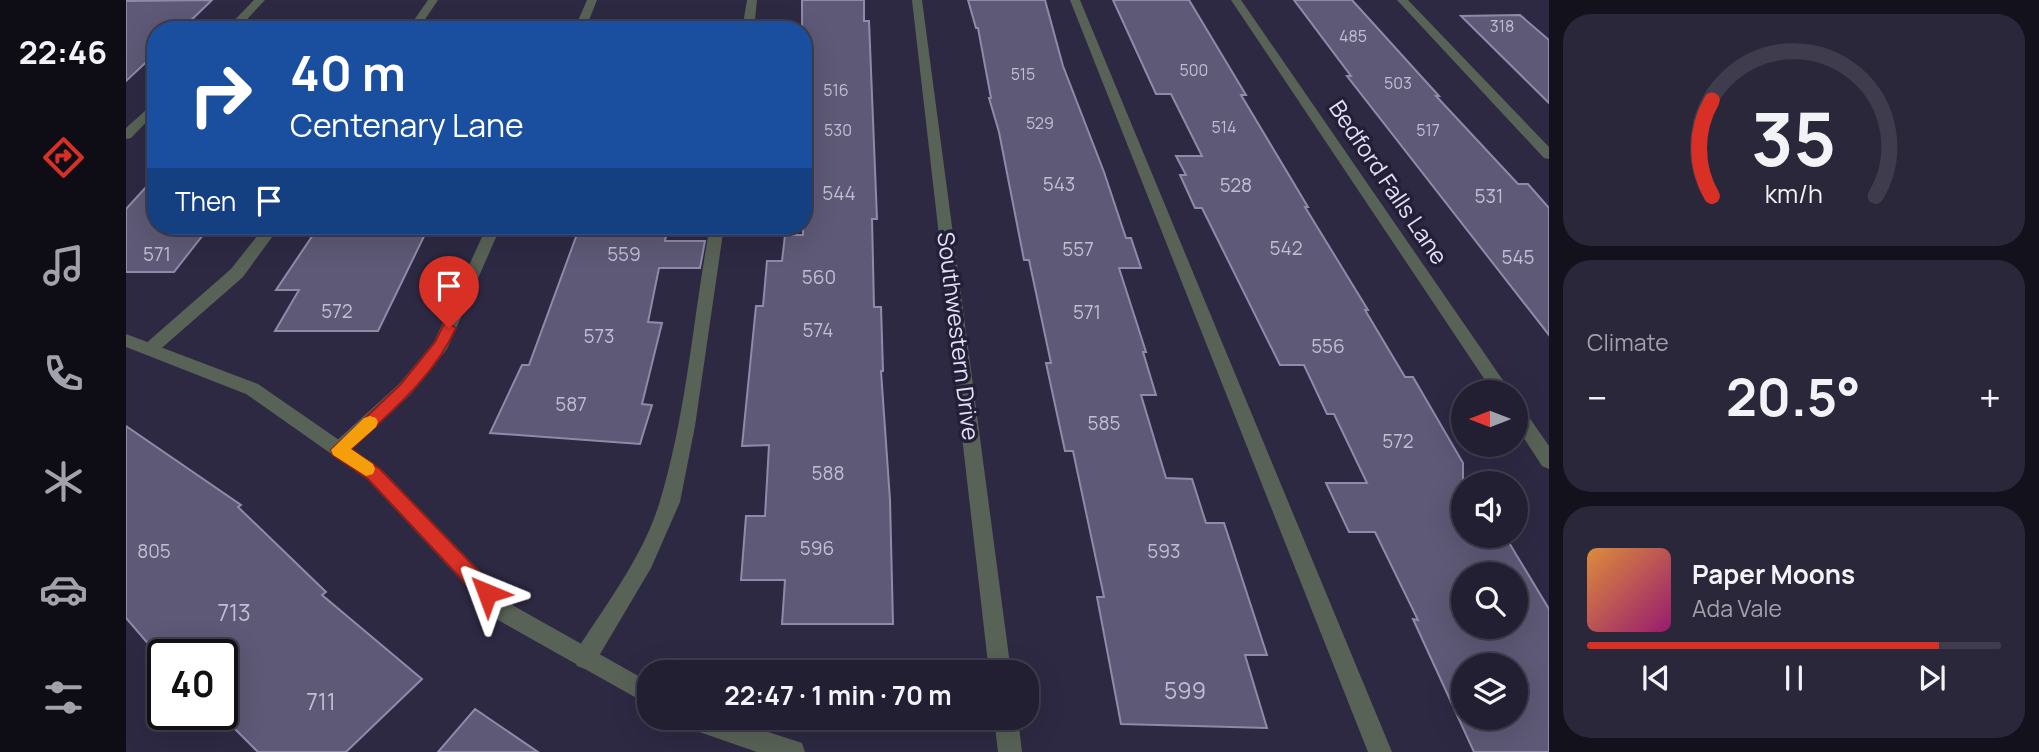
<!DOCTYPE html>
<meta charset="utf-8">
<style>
body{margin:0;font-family:Manrope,sans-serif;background:#2a273a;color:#f1f3f6;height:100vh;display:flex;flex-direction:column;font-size:26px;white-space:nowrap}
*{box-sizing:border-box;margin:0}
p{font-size:23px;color:#a2a2ac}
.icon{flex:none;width:38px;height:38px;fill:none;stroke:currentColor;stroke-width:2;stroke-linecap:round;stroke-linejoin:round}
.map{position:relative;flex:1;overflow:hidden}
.sheet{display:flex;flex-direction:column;gap:14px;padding:14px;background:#13111c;width:490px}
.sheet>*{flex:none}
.hud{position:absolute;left:21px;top:21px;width:665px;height:214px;border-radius:28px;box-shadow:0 7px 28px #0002,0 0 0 2px #3f3d4d;background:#1a4fa0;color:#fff;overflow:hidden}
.needle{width:46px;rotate:270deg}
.buttons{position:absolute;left:1325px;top:380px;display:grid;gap:14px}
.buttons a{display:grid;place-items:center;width:77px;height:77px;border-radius:50%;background:#221f32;box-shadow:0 7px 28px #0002,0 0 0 2px #3f3d4d;font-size:35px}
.speed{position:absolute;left:21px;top:639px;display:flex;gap:14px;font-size:35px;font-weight:700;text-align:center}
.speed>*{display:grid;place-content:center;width:91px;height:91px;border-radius:50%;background:#221f32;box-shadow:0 7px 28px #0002,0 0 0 2px #3f3d4d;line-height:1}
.speed .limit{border:4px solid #111;border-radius:10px;background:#fff;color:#111}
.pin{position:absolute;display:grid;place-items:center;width:60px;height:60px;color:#fff;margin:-72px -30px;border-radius:50% 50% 50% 0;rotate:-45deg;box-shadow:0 0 7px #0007}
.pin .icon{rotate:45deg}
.me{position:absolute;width:77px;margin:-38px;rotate:316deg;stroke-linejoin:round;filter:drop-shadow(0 0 5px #0008)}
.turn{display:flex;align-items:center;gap:24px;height:147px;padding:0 28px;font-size:32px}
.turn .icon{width:91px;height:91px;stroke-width:2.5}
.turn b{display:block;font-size:49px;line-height:60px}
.then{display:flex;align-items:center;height:66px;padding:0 28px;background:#0003;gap:14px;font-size:26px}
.big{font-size:52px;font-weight:700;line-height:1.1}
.sheet .card{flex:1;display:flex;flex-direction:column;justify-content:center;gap:10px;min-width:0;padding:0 24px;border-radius:28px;background:#2a273a}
.sheet .dial{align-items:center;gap:0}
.dial svg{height:182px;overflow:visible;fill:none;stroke:#3f3d4d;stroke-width:7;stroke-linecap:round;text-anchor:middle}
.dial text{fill:#f1f3f6;stroke:none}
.song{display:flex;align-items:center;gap:21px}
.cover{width:84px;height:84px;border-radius:10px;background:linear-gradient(135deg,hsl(30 70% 55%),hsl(320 70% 35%))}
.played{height:7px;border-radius:4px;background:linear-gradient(90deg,#d93025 85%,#3f3d4d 85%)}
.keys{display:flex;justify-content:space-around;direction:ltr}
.heat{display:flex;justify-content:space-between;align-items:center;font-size:38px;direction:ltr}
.trip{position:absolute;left:511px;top:660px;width:402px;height:70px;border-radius:28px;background:#221f32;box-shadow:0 7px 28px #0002,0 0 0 2px #3f3d4d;font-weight:700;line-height:70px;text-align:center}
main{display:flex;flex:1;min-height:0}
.menu{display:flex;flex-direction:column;width:126px;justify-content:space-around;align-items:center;background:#0e0c14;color:#a2a2ac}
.menu .icon{width:49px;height:49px}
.menu .current{color:#d93025}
.menu b{font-size:32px;color:#f1f3f6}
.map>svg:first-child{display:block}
.building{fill:#5d5976;stroke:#8e8baa;stroke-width:2;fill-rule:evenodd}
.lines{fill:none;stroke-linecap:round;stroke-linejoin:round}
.service{fill:#596256;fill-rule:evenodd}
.minor{fill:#596256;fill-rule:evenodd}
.tertiary{fill:#596256;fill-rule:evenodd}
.route{fill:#d93025;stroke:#8d1f18;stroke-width:2}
.slow{fill:#f59e0b}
.labels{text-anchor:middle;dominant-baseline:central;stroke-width:7;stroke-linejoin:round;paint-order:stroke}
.far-number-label{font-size:16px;fill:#c1bed3}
.number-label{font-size:19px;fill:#c1bed3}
.street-label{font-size:23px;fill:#e2e0f2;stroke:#231f38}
.near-number-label{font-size:23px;fill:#c1bed3}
</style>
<main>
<nav class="menu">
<b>22:46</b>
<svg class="icon current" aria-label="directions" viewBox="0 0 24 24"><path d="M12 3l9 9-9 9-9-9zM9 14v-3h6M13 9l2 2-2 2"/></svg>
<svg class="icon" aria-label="music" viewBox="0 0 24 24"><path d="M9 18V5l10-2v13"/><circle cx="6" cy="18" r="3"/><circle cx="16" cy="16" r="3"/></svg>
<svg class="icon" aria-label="phone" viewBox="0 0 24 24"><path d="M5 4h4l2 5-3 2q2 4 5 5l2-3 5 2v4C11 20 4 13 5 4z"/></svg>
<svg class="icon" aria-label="climate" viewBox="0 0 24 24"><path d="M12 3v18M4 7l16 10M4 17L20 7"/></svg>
<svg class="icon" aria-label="car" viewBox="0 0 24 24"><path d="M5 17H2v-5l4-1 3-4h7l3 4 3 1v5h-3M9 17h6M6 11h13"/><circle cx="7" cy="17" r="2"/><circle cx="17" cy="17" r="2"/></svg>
<svg class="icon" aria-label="filters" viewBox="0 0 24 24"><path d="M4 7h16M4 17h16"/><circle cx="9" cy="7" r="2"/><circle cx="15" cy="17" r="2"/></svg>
</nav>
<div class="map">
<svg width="1423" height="752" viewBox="0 0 1423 752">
<rect width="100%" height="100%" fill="#2d2943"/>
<!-- building -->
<path class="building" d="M86 0 55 30H30V53L0 81V1Z
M676 0H738V21H743L751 219H746L748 307H755L757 371H755L764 500 767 624H656L659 580H615L620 516H639L643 445 616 446 630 306H637L641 261H656L659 235H677Z
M842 0H919L937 66 978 172 1000 238H1005L1015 268H993L1020 352H1017L1030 395H1015L1040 478 1066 479 1080 523H1098L1141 655H1119L1141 728 995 724 971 597H978L947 451H939L920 363H925L903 260H898L873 132 863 98H865L852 28H850Z
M987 0H1063L1120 95H1115L1182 207H1179L1242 310H1239L1279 377H1287L1337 463V536H1379L1423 609V752H1348L1287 619 1292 620 1249 532H1223L1200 483H1241L1208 414H1201L1178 365H1154L1076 208H1069L1054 175H1060L1050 156H1076L1045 94H1030ZM1337 574H1390V626H1337ZM1337 665H1390V718H1337Z
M1168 0H1226L1313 96H1310L1392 184H1402L1423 208V335L1221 76H1225Z
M1394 15 1423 40V103L1335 16Z
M30 176V226H84L48 272H0V209Z
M193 226H303L252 331H149L173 290H150Z
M454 226H542L539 241H579L574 268H533L522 322 536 323 516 404 526 405 514 444 364 433 396 365H403Z
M0 426 115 505 112 507 200 592 196 595 296 679 220 752H132L96 716V654H37V661L0 618Z
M349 709 412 752H312Z"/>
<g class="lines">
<!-- service -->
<path class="service" d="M302 0H312L292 30H281Z
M621 0H631L628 30H616Z
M944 0H954L1266 752H1242Z
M1271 0H1282L1423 147V159L1418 158Z
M139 226H154L117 277 30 353H18L15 349 18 345 105 269Z
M584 226H598L569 426 554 502 525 568 467 666 459 669 451 666 448 658 451 650C481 603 518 555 534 501 561 412 567 316 584 226Z"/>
<!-- minor -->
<path class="minor" d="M128 0H139L111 30H99Z
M461 0H471L459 30H448Z
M786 0H796L885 672H863Z
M1105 0H1115L1385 392H1367Z
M30 101V112L5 138 0 139V128Z
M361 226H375L321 349 285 394 220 455 213 457 206 455 204 450 206 445 273 384 308 342Z
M1390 405 1396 407 1423 446V469L1416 466 1390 426Z
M868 718H892L896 752H872Z"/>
<!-- tertiary -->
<path class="tertiary" d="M0 334 132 384 255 469 388 606 523 682V705L372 620 241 479 120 394 0 347Z
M552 718H599L676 743 679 752H631L556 726Z"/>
</g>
<!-- route -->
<path class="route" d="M323 323 330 328C308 377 264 413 225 449L254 469 368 587 371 593 368 599 361 602 354 599 242 479 207 455 205 450 274 385 309 342 318 324Z"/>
<!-- slow -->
<path class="slow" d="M244 416 250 418 252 422 250 427 225 449 247 464 249 469 247 474 240 476 207 455 205 450 238 418Z"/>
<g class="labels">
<!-- far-number labels -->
<g class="far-number-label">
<text x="1376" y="26">318</text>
<text x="1227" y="36">485</text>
<text x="1068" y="70">500</text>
<text x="897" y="74">515</text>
<text x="1272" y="83">503</text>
<text x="710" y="90">516</text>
<text x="914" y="123">529</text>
<text x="1098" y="127">514</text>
<text x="712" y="130">530</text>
<text x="1302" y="130">517</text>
</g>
<!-- number labels -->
<g class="number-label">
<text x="933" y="184">543</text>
<text x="1110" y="185">528</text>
<text x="713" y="193">544</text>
<text x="1363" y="196">531</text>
<text x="1160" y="248">542</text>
<text x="952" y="249">557</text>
<text x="31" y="254">571</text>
<text x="498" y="254">559</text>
<text x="1392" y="257">545</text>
<text x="693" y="277">560</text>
<text x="211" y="311">572</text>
<text x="961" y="312">571</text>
<text x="692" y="330">574</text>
<text x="473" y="336">573</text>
<text x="1202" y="346">556</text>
<text x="445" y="404">587</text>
<text x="978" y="423">585</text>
<text x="1272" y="441">572</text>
<text x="702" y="473">588</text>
<text x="691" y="548">596</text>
<text x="28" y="551">805</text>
<text x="1038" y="551">593</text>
</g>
<!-- street labels -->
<g class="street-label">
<text transform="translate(1263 182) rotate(56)">Bedford Falls Lane</text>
<text transform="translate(833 336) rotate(83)">Southwestern Drive</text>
</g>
<!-- near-number labels -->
<g class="near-number-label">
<text x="108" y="612">713</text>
<text x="1059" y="690">599</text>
<text x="195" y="701">711</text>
</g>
</g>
</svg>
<div class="buttons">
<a><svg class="needle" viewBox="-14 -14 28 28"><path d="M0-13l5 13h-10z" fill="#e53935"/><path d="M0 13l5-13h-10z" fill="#a2a2ac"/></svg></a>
<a><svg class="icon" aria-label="sound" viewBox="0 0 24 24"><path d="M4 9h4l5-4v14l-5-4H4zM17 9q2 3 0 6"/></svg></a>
<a><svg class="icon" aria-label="search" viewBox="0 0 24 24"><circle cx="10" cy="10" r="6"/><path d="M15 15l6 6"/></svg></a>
<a><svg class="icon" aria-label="layers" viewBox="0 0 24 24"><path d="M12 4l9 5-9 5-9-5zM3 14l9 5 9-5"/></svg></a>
</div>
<div class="speed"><div class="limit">40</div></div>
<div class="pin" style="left:323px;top:328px;background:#d93025"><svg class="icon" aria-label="arrive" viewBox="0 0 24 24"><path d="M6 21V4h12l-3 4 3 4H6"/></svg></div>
<svg class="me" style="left:361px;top:593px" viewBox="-20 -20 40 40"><path d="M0-17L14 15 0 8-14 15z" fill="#d93025" stroke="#fff" stroke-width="4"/></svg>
<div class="trip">22:47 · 1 min · 70 m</div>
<div class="hud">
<div class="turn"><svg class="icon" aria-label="right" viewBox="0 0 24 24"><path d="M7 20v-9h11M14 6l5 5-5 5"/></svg><div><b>40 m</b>Centenary Lane</div></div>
<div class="then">Then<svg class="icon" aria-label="arrive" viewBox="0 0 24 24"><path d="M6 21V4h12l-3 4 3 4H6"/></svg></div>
</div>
</div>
<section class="sheet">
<div class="card dial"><svg viewBox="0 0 100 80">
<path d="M14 69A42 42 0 1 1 86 69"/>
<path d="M14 69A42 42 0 0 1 14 27" stroke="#d93025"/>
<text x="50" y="56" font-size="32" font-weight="700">35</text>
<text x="50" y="72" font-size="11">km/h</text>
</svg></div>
<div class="card"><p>Climate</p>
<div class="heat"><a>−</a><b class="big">20.5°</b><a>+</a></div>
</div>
<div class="card">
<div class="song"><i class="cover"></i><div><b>Paper Moons</b><p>Ada Vale</p></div></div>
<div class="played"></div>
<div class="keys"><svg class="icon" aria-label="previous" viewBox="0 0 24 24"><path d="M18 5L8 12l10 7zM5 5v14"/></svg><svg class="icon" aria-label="pause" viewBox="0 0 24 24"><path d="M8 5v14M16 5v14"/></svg><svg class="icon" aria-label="next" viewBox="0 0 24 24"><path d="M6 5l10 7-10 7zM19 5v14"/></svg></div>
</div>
</section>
</main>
